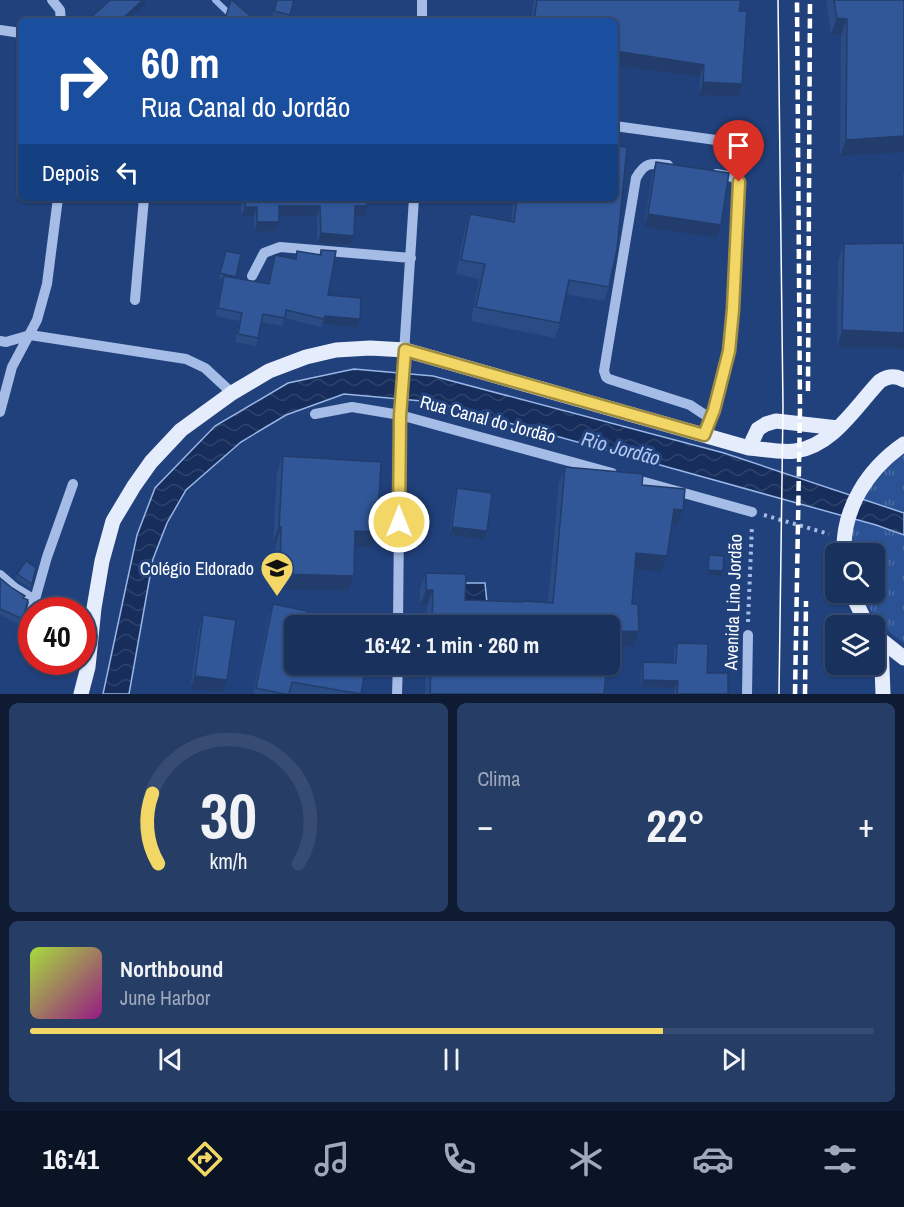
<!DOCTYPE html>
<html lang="pt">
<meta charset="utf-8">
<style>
body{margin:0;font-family:"Archivo Narrow",sans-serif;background:#263d66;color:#f1f3f6;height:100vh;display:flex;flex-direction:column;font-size:22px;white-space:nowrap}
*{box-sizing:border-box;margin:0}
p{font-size:20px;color:#9fa9bc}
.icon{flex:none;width:33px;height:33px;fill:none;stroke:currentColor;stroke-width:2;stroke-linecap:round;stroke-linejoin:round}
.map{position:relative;height:694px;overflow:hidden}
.side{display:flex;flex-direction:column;gap:9px;padding:9px;background:#0e1b33;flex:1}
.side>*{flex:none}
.hud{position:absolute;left:18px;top:18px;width:600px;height:183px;border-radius:9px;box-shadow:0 2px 4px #0004,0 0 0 2px #374c72;background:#1a4fa0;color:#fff;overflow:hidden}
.controls{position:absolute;left:825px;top:543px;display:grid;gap:12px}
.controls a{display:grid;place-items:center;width:60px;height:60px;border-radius:9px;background:#19315d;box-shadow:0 2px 4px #0004,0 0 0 2px #374c72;font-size:30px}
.speed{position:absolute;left:18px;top:597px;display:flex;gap:12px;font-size:30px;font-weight:700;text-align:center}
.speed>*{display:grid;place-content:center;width:78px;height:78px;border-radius:50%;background:#19315d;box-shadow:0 2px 4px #0004,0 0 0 2px #374c72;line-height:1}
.speed .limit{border:9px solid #d22;background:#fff;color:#111}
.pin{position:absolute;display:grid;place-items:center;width:51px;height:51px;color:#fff;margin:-62px -26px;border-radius:50% 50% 50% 0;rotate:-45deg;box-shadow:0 0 6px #0007}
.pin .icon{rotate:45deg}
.me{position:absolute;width:66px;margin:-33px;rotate:0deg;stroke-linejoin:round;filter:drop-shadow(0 0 4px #0008)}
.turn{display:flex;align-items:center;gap:21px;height:126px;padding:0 24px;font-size:27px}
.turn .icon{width:78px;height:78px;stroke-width:2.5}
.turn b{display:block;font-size:42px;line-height:51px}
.then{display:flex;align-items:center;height:57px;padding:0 24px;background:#0003;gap:12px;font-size:22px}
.big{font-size:45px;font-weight:800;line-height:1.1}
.side .widget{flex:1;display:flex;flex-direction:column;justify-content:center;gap:9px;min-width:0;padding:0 21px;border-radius:9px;background:#263d66}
.side .dial{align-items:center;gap:0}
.dial svg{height:156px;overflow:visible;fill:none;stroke:#374c72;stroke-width:7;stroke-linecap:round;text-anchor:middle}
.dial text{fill:#f1f3f6;stroke:none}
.song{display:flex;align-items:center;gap:18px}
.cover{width:72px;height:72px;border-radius:9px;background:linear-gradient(135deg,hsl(80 70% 55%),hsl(310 70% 35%))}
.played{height:6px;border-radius:3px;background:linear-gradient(90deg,#f2d666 75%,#374c72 75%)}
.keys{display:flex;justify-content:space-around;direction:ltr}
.heat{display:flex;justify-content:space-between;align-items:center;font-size:33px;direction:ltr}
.side .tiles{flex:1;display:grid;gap:9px;grid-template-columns:1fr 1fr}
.widget:last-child{grid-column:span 2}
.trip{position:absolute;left:284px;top:615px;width:336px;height:60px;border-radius:9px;background:#19315d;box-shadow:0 2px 4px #0004,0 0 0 2px #374c72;font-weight:800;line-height:60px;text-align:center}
.tab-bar{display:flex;height:96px;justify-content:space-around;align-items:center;background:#0a1425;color:#9fa9bc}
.tab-bar .icon{width:42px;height:42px}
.tab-bar .selected{color:#f2d666}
.tab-bar b{font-size:27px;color:#f1f3f6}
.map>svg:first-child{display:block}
.grass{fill:url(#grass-tufts)}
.water{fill:url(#water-waves);stroke:#98b6e7;stroke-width:1.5}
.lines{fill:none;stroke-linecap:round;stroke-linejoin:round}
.stream{stroke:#98b6e7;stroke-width:6}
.path{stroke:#a4bce6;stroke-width:4;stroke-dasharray:3 4.5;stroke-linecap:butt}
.minor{stroke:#a4bce6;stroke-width:10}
.major{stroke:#e5edfd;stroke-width:15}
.tram{stroke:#fff;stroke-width:1.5}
.rail{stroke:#fff;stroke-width:4.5;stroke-dasharray:10 4.5;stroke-linecap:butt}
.wall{fill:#2a4b84}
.shaded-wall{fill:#223d6b}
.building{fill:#315799;stroke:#223d6b;stroke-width:1.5}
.route-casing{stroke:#9d8b42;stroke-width:15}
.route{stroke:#f2d666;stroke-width:10}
.labels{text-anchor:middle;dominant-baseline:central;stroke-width:6;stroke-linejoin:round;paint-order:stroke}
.street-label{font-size:18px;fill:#fff;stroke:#21417c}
.poi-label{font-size:18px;fill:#fff;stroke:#21417c;text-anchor:end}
.water-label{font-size:20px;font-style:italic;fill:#b0c7ee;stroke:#21417c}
</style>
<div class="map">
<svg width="904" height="694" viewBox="0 0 904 694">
<defs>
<pattern id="grass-tufts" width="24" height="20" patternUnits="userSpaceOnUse" patternTransform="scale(1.5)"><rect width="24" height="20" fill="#2b5294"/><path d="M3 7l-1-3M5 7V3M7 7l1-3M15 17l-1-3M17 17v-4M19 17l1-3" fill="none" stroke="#4b6ca4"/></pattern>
<pattern id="water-waves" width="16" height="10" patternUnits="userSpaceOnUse" patternTransform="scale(1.5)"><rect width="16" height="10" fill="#172e5c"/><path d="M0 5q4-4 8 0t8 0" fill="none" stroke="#2e436c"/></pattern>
</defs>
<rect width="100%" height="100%" fill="#21417c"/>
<!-- grass -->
<path class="grass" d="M904 454V643L880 625 860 595 859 593 874 592V554H851L853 523 867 489 891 461Z"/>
<!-- water -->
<path class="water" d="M354 369 433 376 724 453 904 513V535L876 525 433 402 344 394 286 415 241 442 186 490 167 523 153 559 129 694H103L137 535 155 488 215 426 288 383Z
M453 583H485L487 603 451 599Z"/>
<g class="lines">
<!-- stream -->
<path class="stream" d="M215 0 237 21"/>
<!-- path -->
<path class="path" d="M764 515 829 534
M748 622 752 525"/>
<!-- minor -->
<path class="minor" d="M52 0 60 10 61 21
M422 21V0
M0 30 21 33
M615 126 716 140
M668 165C650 163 645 162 636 178L604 371 606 377 609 379 690 405 711 419
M252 276 264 253 280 247 411 258
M135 300 144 198
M0 341 6 342 30 335 186 359 205 368 232 393
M0 412 12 367 37 320 47 284 58 198
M315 414 352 407 400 415 612 473
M704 435 714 410 729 351 733 309 739 187V182L733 177 716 174
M630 478 752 512
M0 575 15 588 35 600
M32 610 47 557 73 484
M398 626 400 415 414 198
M27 634 32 613
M397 694 398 664
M747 694 748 635"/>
<!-- major -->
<path class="major" d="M749 448 758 429 766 424 776 421 838 428
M844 554C842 508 868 469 904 444
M851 592 865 621 869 626
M876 635 881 640 904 658
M881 640 883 694
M81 694 88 667 94 608 102 561 113 521 134 486 151 462 181 430 232 393 269 371 306 357 336 350 370 348 405 350 749 448C763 449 782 453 795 451 833 446 856 406 880 381 888 376 895 375 904 380"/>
<!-- tram -->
<path class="tram" d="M778 0 783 407 779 694"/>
<!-- rail -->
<path class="rail" d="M808 391 810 0
M795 694 800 409 797 0
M805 694 806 601"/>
</g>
<!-- wall -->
<path class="wall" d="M231 0 256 21H224Z
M276 0H294L288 20 272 16Z
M534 0H741L739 11 738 97 699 95 700 77 615 21H531Z
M826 0H904L840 156 841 35 831 34Z
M656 162 721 225 716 238 644 227 652 174Z
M904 170V349L837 347 838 261 844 244 903 243V174Z
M241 198H367L364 216H355L354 236 350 245 317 243V216H279V222L275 231 254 232V216H241Z
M444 198H615L609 287 604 301 566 294 560 323 555 338 471 321 479 279 456 274 465 228 470 214 511 221 513 203 473 199 472 203Z
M321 250 328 295 357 327 322 324 321 327 284 318 282 326 261 322 258 338 256 346 235 342 239 321 215 316 223 279 219 278 225 255 241 254 235 278 268 284 272 263 275 255 294 259 297 251 319 255Z
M283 456 377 532 371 548 355 547 354 576 348 591 274 589 276 543 273 542 277 472Z
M565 467 642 485 683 510 677 526 672 525 661 572 635 569 632 604 639 631 633 647H609V626H427V606L420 605V589L426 573 465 600 548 603 559 483Z
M457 488 487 531 484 540 449 535 454 497Z
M709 555 721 576 707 575 708 560Z
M36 568 30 588 15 578 17 574Z
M0 578 24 598 23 619 21 625 0 615Z
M273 604 294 664 361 694H253L269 615Z
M203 615 227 680 222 693 190 689 199 628Z
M677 643 728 694H674L675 688 641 687V670L643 662 674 663V650Z
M426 664H607L604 694H425Z"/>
<!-- shaded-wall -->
<path class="shaded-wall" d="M143 0H146L145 4 126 21H120Z
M837 18 847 19 841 35 831 34Z
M615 51 704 65 700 77 615 65Z
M703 82 742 84 738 97 699 95Z
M904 136V152L840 156 846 140Z
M474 198H514L513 203 473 199Z
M279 206H320L317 216H275Z
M355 206H367L364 216H351Z
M245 207H257L254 216H241Z
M648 214 721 225 716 238 644 227Z
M257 222H279L275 231 254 232Z
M321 233 354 236 350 245 317 243Z
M325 316 360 319 357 327 322 324Z
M842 330 904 333V349L837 347Z
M674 509 683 510 677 526 669 525Z
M279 527H281L276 543 273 542Z
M452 527 487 531 484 540 449 535Z
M355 531 377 532 371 548 350 546Z
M636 553 667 556 661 572 630 569Z
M708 570 723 571 721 576 707 575Z
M280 574 354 576 348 591 274 589Z
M426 590H433L427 606 420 605Z
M639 631 633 647H609L610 632Z
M195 676 227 680 222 693 190 689Z
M643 680 678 681 675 688 641 687Z"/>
<!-- building -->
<path class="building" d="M110 0H143L120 21H87Z
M231 0H232L256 21H233L226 16Z
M277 0H294L290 15 274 11Z
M537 0H741L739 11H747L742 84 703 82 704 65 615 51V21H534Z
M834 0H904V136L846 140 847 19 837 18Z
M615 146 627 147 617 249 609 287 569 280 560 323 476 307 485 264 461 260 470 214 514 222 517 198H615Z
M656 162 729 173 721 225 648 214Z
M245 198H367V206H355L354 236 321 233 320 206H279V222H257V207H245Z
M904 243V333L842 330 844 244Z
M321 250 336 251 328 295 361 298 360 319 325 316 324 319 286 310 285 318 263 314 258 338 238 334 242 313 218 308 224 276 269 284 275 255 296 259 297 251 321 255Z
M226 251 241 254 236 277 220 273Z
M283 456 381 462 377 532 355 531 354 576 280 574 281 527H279Z
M565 467 643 474 642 485 685 489 683 510 674 509 667 556 636 553 632 604H638L639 631 610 632 609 639V626H432L433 590H426V573L466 574 465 600 522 602 523 601 553 603Z
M457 488 492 493 487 531 452 527Z
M709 555 724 556 723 571 708 570Z
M26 561 36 568 32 584 17 574Z
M0 578 12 588 25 596 23 598 28 600 23 619 0 609Z
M273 604 307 611 304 626H294V664H366L361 694 292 682 289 694H284L256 688Z
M203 615 236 620 227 680 195 676Z
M677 643 708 644 707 673H728V694H677L678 681 643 680V662L676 663Z
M431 664H607L604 694H430Z"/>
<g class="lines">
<defs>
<path id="route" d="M399 522 400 416 405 350 704 435 714 410 729 351 733 309 739 182"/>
</defs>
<!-- route casing -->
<use href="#route" class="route-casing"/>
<!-- route -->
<use href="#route" class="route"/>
</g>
<!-- icons -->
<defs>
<symbol id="school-pin" viewBox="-11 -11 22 30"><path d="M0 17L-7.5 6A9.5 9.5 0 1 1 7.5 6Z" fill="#f2d666" stroke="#21417c"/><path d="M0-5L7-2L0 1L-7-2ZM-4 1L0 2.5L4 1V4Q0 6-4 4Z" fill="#111"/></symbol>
</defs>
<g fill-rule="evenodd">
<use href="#school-pin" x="258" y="549" width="38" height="52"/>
</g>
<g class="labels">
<!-- street labels -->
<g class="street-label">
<text transform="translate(488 419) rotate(15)">Rua Canal do Jordão</text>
<text transform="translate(733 602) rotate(-88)">Avenida Lino Jordão</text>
</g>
<!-- poi labels -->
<g class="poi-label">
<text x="254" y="568">Colégio Eldorado</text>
</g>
<!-- water labels -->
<g class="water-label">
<text transform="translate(621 448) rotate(15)">Rio Jordão</text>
</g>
</g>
</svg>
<div class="controls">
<a><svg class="icon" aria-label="search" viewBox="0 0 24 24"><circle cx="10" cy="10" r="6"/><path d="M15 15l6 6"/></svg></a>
<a><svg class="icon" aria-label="layers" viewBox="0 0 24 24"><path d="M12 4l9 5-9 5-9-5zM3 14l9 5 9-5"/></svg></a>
</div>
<div class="speed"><div class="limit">40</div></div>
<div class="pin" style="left:739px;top:182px;background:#d93025"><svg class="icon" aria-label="arrive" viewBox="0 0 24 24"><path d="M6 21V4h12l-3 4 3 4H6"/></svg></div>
<svg class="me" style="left:399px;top:522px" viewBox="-20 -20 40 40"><circle r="17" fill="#f2d666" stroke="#fff" stroke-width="3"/><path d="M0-11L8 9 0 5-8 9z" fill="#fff"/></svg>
<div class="trip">16:42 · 1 min · 260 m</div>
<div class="hud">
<div class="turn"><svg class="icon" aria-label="right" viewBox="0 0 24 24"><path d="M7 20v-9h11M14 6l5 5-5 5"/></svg><div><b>60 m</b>Rua Canal do Jordão</div></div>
<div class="then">Depois<svg class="icon" aria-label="left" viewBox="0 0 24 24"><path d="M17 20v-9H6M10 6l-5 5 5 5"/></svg></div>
</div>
</div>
<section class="side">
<div class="tiles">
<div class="widget dial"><svg viewBox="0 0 100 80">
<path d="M14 69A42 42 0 1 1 86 69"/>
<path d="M14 69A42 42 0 0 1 11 33" stroke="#f2d666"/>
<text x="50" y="56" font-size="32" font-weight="700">30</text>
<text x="50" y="72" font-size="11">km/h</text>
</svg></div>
<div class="widget"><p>Clima</p>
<div class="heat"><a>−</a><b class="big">22°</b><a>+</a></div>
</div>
<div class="widget">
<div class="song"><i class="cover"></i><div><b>Northbound</b><p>June Harbor</p></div></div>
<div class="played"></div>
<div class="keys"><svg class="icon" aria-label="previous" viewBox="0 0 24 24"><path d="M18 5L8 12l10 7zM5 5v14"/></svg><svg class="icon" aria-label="pause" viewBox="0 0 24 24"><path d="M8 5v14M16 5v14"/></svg><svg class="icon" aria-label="next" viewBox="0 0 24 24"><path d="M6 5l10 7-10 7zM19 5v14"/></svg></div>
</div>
</div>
</section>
<nav class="tab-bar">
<b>16:41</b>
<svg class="icon selected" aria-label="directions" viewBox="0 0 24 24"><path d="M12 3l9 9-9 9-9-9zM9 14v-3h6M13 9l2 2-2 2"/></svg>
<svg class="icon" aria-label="music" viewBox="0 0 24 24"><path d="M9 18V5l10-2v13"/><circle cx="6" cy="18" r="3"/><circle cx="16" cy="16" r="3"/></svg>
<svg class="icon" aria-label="phone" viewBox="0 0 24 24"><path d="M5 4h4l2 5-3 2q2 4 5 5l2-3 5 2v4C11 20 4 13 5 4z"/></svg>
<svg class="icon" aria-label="climate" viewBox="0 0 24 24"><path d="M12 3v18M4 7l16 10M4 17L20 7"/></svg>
<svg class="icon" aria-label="car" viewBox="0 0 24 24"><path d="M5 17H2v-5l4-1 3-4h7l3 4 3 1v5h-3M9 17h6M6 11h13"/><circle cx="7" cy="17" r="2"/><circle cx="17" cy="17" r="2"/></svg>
<svg class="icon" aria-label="filters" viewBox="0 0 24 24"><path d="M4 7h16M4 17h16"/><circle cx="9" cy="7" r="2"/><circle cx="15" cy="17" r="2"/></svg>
</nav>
